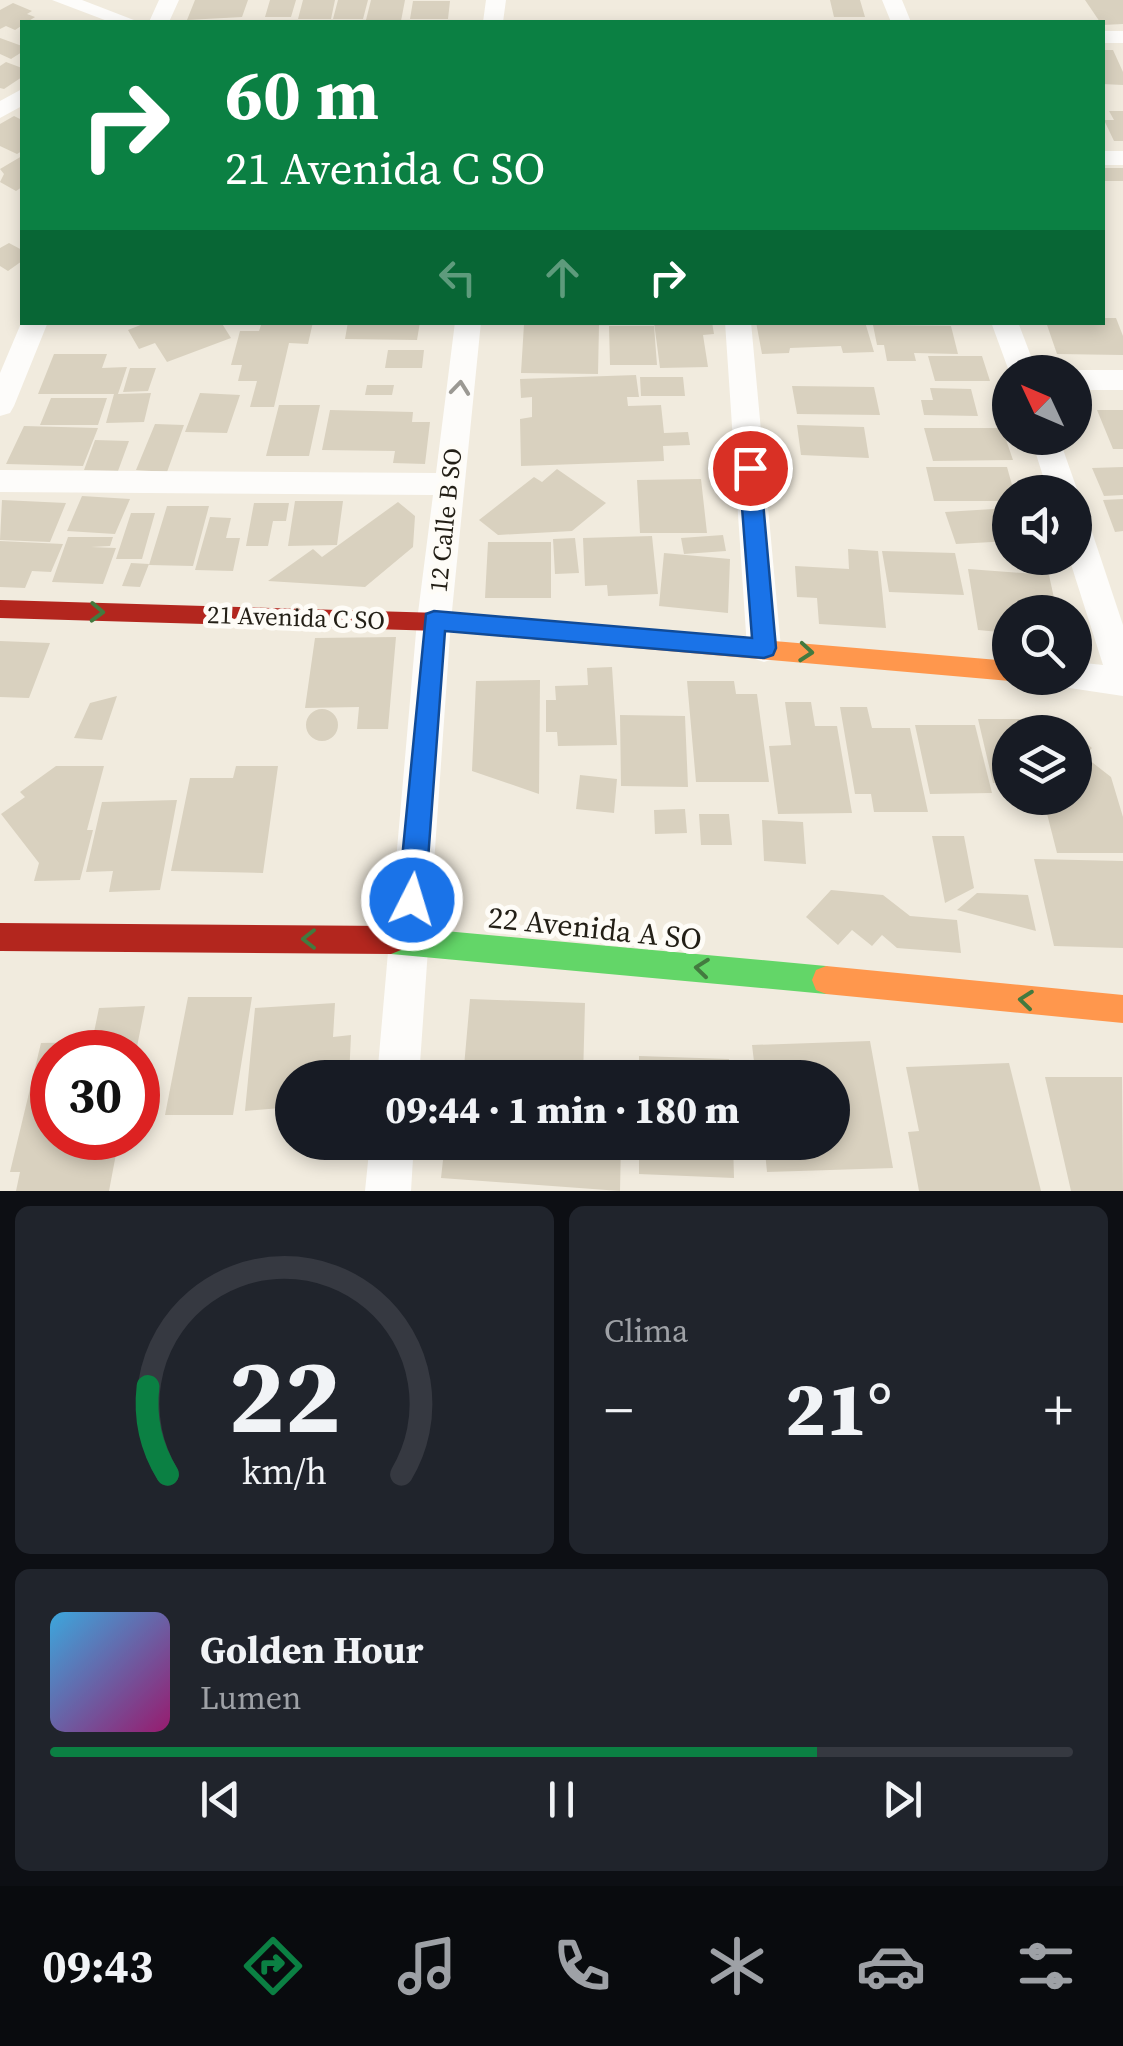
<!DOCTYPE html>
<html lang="es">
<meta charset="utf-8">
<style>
body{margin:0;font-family:"Source Serif 4",serif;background:#20242c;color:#f1f3f6;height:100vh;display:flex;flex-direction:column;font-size:38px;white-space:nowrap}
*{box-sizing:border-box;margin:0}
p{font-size:32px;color:#9ea1a6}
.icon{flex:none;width:55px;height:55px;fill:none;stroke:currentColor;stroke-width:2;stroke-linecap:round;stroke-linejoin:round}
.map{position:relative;height:1191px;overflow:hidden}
.details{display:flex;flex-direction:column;gap:15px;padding:15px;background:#0d0f14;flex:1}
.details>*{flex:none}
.hud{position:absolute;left:20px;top:20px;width:1085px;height:305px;border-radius:0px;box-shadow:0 5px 15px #0003;background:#0b8043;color:#fff;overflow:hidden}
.needle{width:65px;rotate:314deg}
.tools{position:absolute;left:992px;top:355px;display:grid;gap:20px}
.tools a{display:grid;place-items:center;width:100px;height:100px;border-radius:50%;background:#171b24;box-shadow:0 5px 15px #0003;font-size:50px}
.speed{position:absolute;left:30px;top:1030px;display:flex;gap:20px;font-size:50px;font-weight:700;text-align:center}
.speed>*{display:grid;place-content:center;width:130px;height:130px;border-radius:50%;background:#171b24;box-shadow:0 5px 15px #0003;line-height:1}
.speed .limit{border:15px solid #d22;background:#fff;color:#111}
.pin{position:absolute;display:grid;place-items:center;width:85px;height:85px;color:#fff;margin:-42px;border:5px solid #fff;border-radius:50%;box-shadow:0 2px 10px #0007}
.me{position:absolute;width:110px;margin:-55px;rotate:5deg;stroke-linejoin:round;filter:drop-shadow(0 0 8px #0008)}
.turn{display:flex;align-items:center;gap:35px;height:210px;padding:0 40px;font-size:45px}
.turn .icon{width:130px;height:130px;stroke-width:2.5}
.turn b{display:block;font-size:70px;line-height:85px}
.lanes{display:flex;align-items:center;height:95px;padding:0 40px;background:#0003;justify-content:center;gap:50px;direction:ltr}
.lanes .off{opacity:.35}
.big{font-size:75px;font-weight:800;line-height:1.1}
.details .card{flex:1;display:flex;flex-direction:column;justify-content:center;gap:15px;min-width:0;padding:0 35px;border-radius:15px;background:#20242c}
.details .dial{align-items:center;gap:0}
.dial svg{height:260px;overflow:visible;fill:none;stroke:#363941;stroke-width:7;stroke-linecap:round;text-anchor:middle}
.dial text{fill:#f1f3f6;stroke:none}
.song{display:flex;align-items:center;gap:30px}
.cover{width:120px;height:120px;border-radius:15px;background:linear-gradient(135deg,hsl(200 70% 55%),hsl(320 70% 35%))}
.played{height:10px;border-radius:5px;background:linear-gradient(90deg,#0b8043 75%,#363941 75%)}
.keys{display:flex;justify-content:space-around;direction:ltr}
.heat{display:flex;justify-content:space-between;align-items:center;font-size:55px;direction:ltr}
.details .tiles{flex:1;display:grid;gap:15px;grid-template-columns:1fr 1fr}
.card:last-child{grid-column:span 2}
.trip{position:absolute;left:275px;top:1060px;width:575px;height:100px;border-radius:50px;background:#171b24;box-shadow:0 5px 15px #0003;font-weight:800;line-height:100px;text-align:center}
.tab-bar{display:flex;height:160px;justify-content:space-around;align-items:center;background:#090b0e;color:#9ea1a6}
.tab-bar .icon{width:70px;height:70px}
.tab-bar .active{color:#0b8043}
.tab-bar b{font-size:45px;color:#f1f3f6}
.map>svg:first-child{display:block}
.building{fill:#d9d1bf}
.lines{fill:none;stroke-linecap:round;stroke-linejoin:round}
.street{fill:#fdfcfa;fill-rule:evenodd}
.fast{fill:#63d668;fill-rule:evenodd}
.slow{fill:#ff974d;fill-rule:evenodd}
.jam{fill:#b3261e;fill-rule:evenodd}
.oneway{stroke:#9b9993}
.oneway2{stroke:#437a3f}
.route{fill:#1a73e8;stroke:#114b97;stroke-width:2.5}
.labels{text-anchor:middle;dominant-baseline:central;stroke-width:10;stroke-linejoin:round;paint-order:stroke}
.street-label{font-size:25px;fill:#231f16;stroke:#fefcf7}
.near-street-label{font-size:30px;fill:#231f16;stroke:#fefcf7}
</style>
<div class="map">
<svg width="1123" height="1191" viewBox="0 0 1123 1191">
<rect width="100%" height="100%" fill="#f1ebde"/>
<!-- building -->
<path class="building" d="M195 0H248L242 17 187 20Z
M270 0H296L291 17H265Z
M303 0H335L331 19H298Z
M338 0H368L363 19H333Z
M371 0H405L401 21 366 20Z
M830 0H860L865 17H834Z
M1085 0H1123V24L1102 25Z
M413 1H450L448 19H410Z
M13 3 32 11 27 14 35 17 15 30 6 26 0 29V10Z
M0 38 22 46V52L11 59 0 54Z
M1102 50H1113L1123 72V85L1102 84Z
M6 62 22 68V77L4 89 0 88V66Z
M1109 111H1123V141H1114L1104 120H1114Z
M14 116 22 120V151L17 154 0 146V124Z
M22 156V187L16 191 0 182 4 174 0 169Z
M1102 168H1123V181H1105Z
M9 243 22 250V261L8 271 0 266V248Z
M1102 318H1116L1123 336V355L1057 354 1046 322H1102Z
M148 322H221L231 338 167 362 155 343 139 349 128 330Z
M262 322H313L308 344 289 343 274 407H250L257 381H238L242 365H231L240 331H259Z
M348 322H420L417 340 345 339Z
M654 322H712L714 334 703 335 708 367 660 368Z
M756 322H865L874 352 843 353 841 346 790 348 789 353 762 354Z
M524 324 599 325 598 374 521 373Z
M873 325 951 326 958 354 914 353 916 361H887L884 345H877Z
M609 326H654L657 365H610Z
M388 350H424L422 368H385Z
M54 354H107L102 368 127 367 118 394 151 393 144 422 106 423 114 394H38Z
M928 356H982L990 381H935Z
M130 368H156L148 391 123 392Z
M636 375 639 397H627L628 406 661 405 664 433 688 432 690 445 663 446 664 461 521 466 520 419 532 417V397L521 398 520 379Z
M640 377H683L685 396H641Z
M367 385H394L392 395H365Z
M792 386 874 387 880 415 797 414Z
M930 388 971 389 978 416 924 415 921 400H933Z
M200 393 240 395 227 433 185 432Z
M51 398H107L98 425H40Z
M279 405H320L309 456H266Z
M330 410 413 412 412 422H430L425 464 393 463 395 451 322 450Z
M1097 410H1123V449H1113Z
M155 424 184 425 167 472 136 470Z
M797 425 864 427 869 458 801 455Z
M24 426 98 428 83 466 6 464Z
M924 428H1002L1013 460 933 461Z
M95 440 129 441 118 471 84 470Z
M926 467H1007L1014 492H1010V501H934Z
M1123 467V495L1104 496 1092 468Z
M557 469 606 503 572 531 498 535 479 520 534 477 542 482Z
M701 479 707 533H640L637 480Z
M82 496 130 499 115 534 67 531Z
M1123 499V531L1115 532 1103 500Z
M2 500 66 503 50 542 0 540Z
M295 501H343L337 545 288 546Z
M398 502 415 516 413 547 365 587 268 581 313 549 322 557Z
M254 503H289L286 521H273L268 546H246Z
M167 506H209L193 566 149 565Z
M1009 508 1010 541 956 544 945 512Z
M131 513H155L142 559H116Z
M210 517 231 518 226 538H240L233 571 195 570Z
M723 535 726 551 684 554 681 538Z
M652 536 658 594 608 596 607 585 585 586 583 538Z
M68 537H113L110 546 91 547 116 548 103 584 52 582Z
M575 538 579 573 555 574 553 539Z
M0 541 63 544 51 572 32 571 25 588 0 587Z
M488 542H551V598H485Z
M848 549 878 551 886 628 819 624 817 598 797 597 795 566 849 569Z
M882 551 955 553 964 595 889 592Z
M664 553 730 559 728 613 659 606Z
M131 563 149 564 140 587 122 586Z
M968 569 1049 575 1057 612H1010V633L978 630Z
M396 637 388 729H357L359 707 305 708 315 638Z
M0 641 50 643 29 698 0 697Z
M612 667 617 745 558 746 557 732H546V700H556L555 686 588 685 587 668Z
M540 680 539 794 472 771 476 681Z
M687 681H734L736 694H757L769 782H696Z
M117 696 102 740 74 738 90 703Z
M785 702H811L815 726H837L852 813 778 814 769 746 791 745Z
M840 707H867L872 728H910L928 812H874L871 794H855Z
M306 725a16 16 0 1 1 32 0a16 16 0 1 1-32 0Z
M620 715 685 716 688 787 621 786Z
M978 719H1054L1072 732H1010V783H993Z
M915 725H975L992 793 930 794Z
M1075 735 1092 748 1084 756 1111 777 1123 817V853H1057L1043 798H1075Z
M56 766H104L87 830H93L80 880 34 881 39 863 1 814 25 797 20 792Z
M236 766H278L263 873 171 871 190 778H233Z
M580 775 617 779 614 813 576 809Z
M177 800 160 890 109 892 113 871 86 872 102 802Z
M685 809 687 833 655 834 654 810Z
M699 814H729L732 845H701Z
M762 820 803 822 806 864 764 861Z
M932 836H964L974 888 945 903Z
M1034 859 1123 861V948L1054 946Z
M831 890 883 895 910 916 957 920 961 953 897 948 882 935 872 946 852 930 838 945 806 917Z
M977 893 1028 895 1036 931 957 910Z
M188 997H252L233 1115H165Z
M470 999 585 1003 583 1078H463Z
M335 1003 333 1037 351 1035 349 1078H292V1107L245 1111 255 1008Z
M145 1006 136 1052H52V1138H119L109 1191H16L20 1172H10L41 1043 92 1042 99 1008Z
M870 1041 893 1168 767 1172 764 1142H832V1078H756L752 1045Z
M639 1056 729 1059 730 1078H639Z
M1009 1063 1041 1191H919L908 1132 919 1131 906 1067Z
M1045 1077H1122L1123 1191H1071Z
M445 1142H621L620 1191 441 1178Z
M639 1142H733L734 1178 639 1174Z"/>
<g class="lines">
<!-- street -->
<path class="street" d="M52 0H82L139 22H110Z
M159 0H179L169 22H149Z
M486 0H506L503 22H483Z
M882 0H902L911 22H891Z
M1102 31H1123V43H1102Z
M22 89V106L0 118V101Z
M1102 151H1123V165H1102Z
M22 321 48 322 14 406 10 413 0 416V373Z
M455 322H481L451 621 419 1078H377L417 621 433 495 0 492V470L436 473Z
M725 322H751L781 648 776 658 764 662 752 658 747 648Z
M991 322H1018L1037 372 1010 374Z
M1075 370H1123V390H1075V372H1067Z
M1031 438H1059L1078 492 1075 498V492H1048Z
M1075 517 1086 520 1091 529 1123 625V696L1063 687 1058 678H1075V662L1103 665 1069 558H1075Z
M370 1142H414L411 1191H365Z"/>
<!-- fast -->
<path class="fast" d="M391 926 826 966 836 970 840 980 836 990 826 994 391 954 381 950 377 940 381 930Z"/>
<!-- slow -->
<path class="slow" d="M440 613 1010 661V678H1019L1010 681 440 631 432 629 429 622 432 615Z
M826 966 1123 995V1023L826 994 816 990 812 980 816 970Z"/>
<!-- jam -->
<path class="jam" d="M0 600 440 613 448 615 451 622 448 629 440 631 0 618Z
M0 923 391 926 401 930 405 940 401 950 391 954 0 951Z"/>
</g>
<!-- one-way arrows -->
<defs><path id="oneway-chevron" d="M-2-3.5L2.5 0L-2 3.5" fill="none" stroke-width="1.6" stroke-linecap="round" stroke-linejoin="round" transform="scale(2.5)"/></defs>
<use class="oneway" href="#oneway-chevron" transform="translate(460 388) rotate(-84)"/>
<g class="oneway2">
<use href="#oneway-chevron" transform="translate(97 612) rotate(2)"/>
<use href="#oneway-chevron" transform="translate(806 652) rotate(5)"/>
<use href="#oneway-chevron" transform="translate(309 939) rotate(-180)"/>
<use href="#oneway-chevron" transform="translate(702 968) rotate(-174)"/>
<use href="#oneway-chevron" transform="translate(1026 1000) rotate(-174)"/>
</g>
<!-- route -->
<path class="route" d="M750 460 760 468 776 648 773 655 764 658 445 631 425 900 421 909 412 913 402 909 398 900 426 614 434 611 752 638 739 468Z"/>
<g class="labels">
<!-- street labels -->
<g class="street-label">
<text transform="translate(445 520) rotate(-84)">12 Calle B SO</text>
<text transform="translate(296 617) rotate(2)">21 Avenida C SO</text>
</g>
<!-- near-street labels -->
<g class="near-street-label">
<text transform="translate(595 928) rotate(6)">22 Avenida A SO</text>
</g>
</g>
</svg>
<div class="tools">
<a><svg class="needle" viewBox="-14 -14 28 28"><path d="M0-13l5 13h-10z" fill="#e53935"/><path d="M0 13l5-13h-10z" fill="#9ea1a6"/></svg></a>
<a><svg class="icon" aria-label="sound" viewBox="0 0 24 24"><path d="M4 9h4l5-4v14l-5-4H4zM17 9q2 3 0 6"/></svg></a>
<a><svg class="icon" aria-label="search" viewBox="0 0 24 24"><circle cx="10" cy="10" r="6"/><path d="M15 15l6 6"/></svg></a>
<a><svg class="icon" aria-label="layers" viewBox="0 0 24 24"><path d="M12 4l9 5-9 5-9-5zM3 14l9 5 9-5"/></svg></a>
</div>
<div class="speed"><div class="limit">30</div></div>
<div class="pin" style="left:750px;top:468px;background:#d93025"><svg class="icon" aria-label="arrive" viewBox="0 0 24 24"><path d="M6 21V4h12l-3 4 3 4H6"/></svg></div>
<svg class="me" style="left:412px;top:900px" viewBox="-20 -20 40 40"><circle r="17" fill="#1a73e8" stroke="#fff" stroke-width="3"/><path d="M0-11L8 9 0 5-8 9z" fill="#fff"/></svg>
<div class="trip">09:44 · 1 min · 180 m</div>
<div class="hud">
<div class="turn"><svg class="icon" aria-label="right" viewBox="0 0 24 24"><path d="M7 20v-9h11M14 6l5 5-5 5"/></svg><div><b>60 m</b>21 Avenida C SO</div></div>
<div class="lanes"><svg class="icon off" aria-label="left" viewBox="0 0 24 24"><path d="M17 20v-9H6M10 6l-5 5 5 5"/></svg><svg class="icon off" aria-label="ahead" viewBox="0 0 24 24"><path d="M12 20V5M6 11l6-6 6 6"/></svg><svg class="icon" aria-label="right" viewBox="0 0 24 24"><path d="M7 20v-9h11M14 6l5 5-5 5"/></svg></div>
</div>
</div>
<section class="details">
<div class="tiles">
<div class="card dial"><svg viewBox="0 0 100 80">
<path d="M14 69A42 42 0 1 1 86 69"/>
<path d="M14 69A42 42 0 0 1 8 42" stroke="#0b8043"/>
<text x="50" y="56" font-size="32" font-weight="700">22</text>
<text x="50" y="72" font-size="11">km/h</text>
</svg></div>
<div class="card"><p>Clima</p>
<div class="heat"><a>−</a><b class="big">21°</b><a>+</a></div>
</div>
<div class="card">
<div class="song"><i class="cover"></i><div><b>Golden Hour</b><p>Lumen</p></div></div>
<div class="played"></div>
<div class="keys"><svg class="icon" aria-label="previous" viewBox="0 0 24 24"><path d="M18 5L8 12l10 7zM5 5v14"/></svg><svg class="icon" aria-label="pause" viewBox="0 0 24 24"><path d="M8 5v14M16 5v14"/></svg><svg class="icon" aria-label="next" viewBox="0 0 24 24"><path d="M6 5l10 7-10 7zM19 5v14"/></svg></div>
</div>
</div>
</section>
<nav class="tab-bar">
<b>09:43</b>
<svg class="icon active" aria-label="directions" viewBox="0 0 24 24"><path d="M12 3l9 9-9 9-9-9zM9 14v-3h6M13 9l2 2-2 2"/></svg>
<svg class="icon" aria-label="music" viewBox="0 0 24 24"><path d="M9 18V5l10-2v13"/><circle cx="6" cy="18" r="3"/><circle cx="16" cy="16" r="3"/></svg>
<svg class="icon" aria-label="phone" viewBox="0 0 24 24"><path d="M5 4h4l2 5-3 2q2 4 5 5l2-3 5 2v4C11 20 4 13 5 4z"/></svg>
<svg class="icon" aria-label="climate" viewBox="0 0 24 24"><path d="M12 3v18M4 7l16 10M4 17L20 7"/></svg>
<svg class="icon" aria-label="car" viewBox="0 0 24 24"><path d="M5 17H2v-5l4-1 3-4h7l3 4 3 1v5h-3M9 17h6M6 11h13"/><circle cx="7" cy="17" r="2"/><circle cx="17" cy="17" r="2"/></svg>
<svg class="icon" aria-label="filters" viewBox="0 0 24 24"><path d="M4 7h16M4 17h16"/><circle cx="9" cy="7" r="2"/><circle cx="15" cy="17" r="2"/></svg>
</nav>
